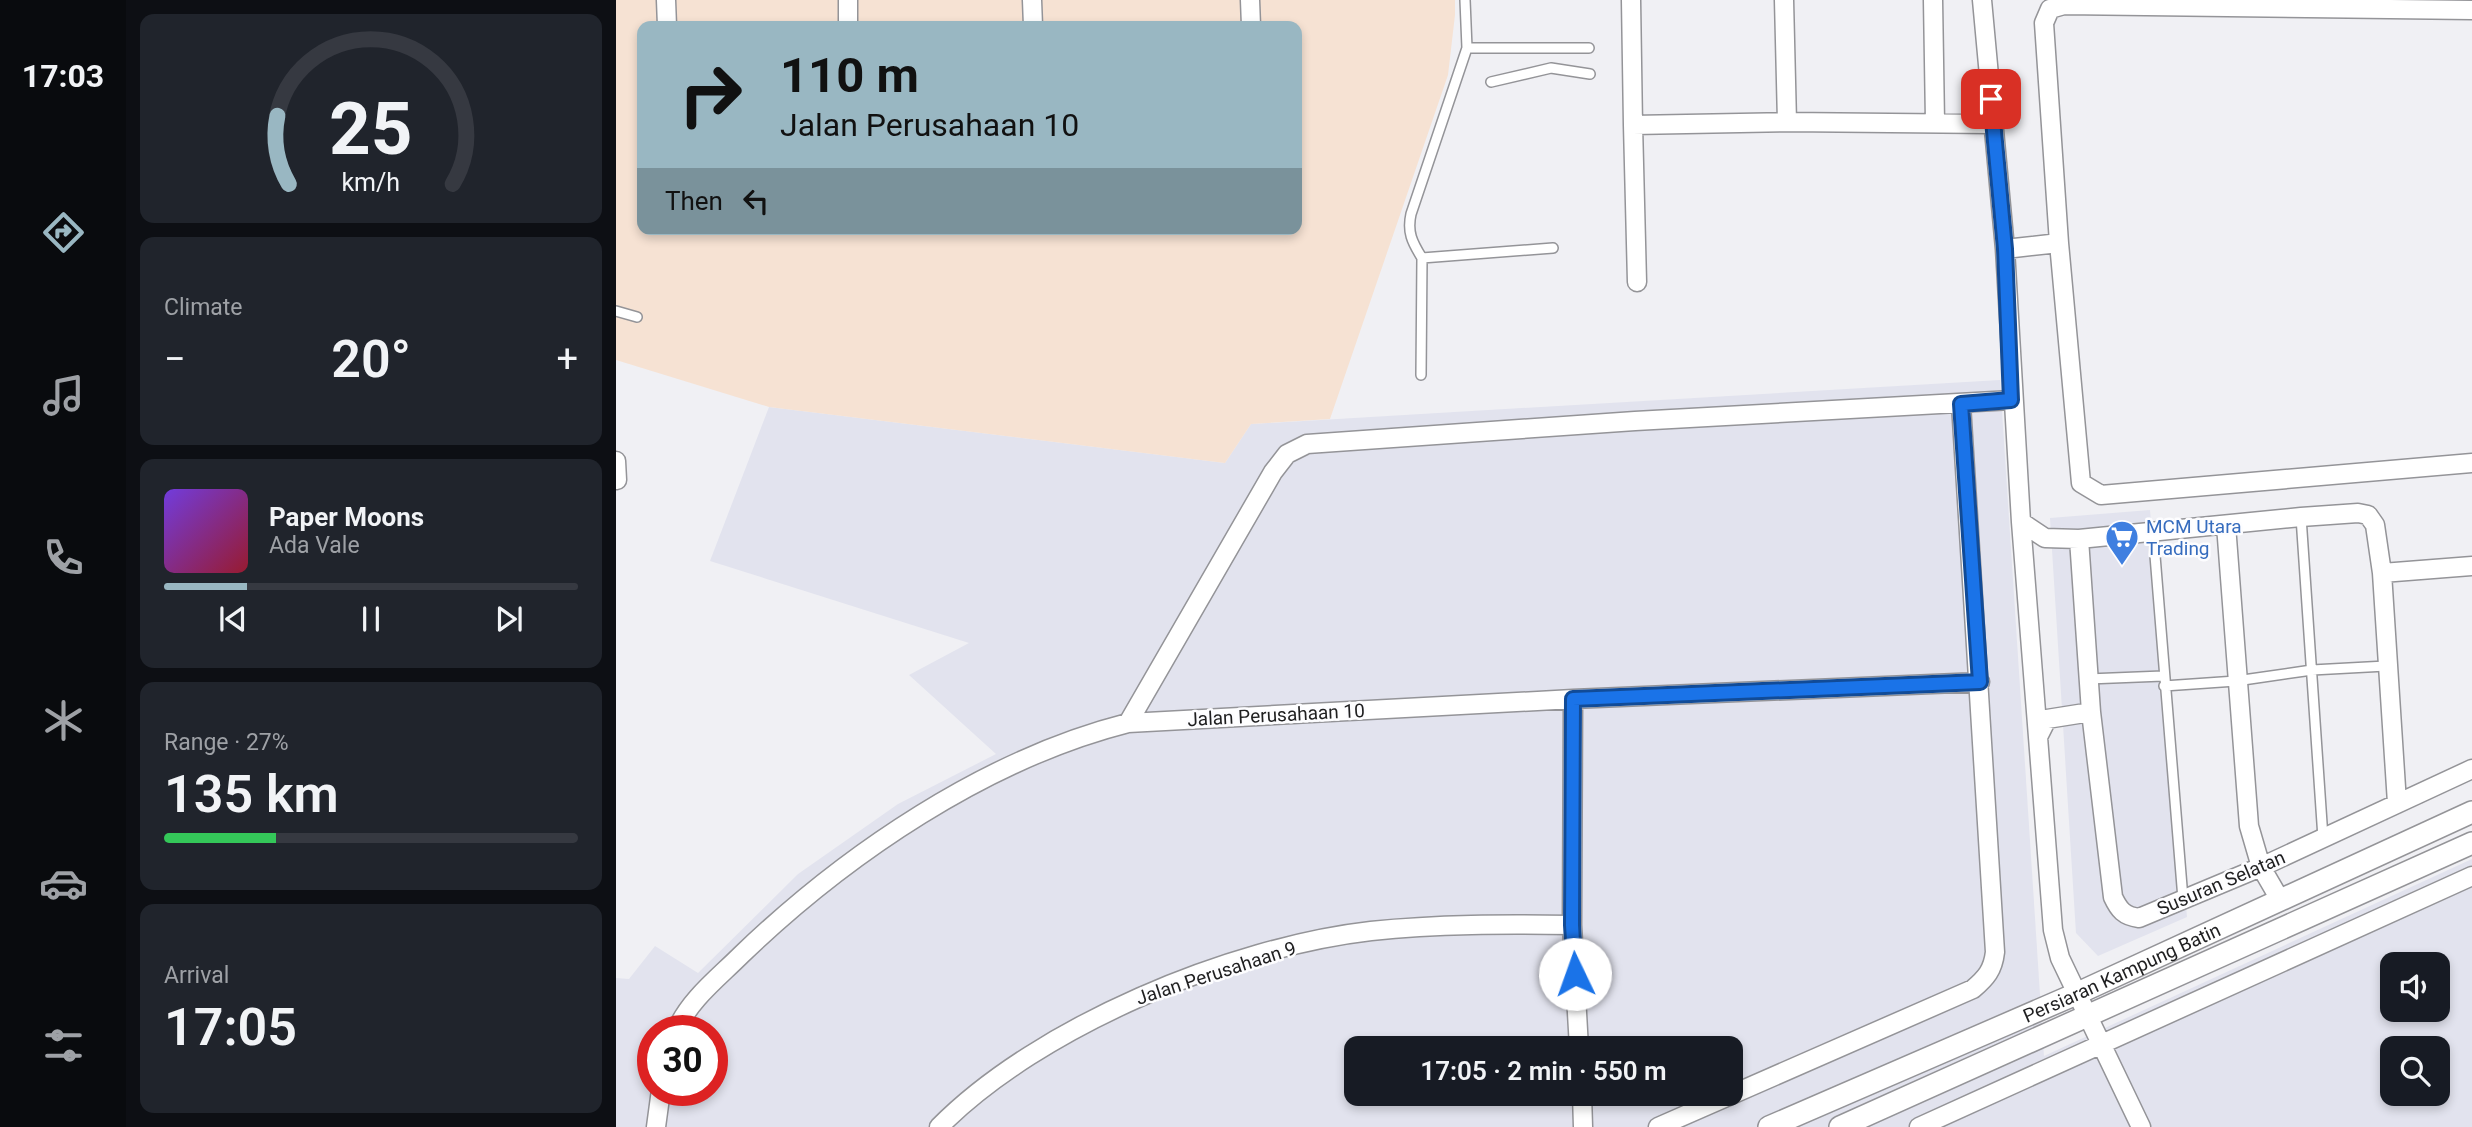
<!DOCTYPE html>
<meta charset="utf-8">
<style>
body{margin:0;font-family:Roboto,sans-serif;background:#20242c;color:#f1f3f6;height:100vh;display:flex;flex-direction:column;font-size:26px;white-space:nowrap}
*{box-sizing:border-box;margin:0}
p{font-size:23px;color:#9ea1a6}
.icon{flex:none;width:38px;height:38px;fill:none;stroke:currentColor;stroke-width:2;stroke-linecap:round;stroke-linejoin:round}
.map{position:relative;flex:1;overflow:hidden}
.details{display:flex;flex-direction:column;gap:14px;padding:14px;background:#0d0f14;width:490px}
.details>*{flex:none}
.guide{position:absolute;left:21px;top:21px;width:665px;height:214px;border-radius:14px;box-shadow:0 4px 10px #0003;background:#99b7c2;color:#111;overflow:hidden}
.fabs{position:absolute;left:1764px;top:952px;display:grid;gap:14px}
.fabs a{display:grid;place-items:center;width:70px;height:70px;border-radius:14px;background:#171b24;box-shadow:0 4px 10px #0003;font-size:35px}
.speed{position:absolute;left:21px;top:1015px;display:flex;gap:14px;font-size:35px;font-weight:700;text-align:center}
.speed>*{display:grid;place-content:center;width:91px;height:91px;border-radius:50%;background:#171b24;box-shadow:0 4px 10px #0003;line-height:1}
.speed .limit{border:10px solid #d22;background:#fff;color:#111}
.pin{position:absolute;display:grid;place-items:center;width:60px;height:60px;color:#fff;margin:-30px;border-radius:14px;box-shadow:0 4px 10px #0006}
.me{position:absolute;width:77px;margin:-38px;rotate:357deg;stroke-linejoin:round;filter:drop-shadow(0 0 5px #0008)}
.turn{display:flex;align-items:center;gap:24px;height:147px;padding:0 28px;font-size:32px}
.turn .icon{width:91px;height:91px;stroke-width:2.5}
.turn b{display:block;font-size:49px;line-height:60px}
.then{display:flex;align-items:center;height:66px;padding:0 28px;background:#0003;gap:14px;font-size:26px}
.big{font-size:52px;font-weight:600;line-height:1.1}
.details .card{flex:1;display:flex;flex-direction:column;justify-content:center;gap:10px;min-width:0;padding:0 24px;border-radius:14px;background:#20242c}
.details .dial{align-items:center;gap:0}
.dial svg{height:182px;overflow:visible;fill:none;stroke:#363941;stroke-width:7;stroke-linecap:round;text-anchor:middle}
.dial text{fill:#f1f3f6;stroke:none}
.song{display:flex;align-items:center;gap:21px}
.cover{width:84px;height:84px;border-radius:10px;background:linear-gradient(135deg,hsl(260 70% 55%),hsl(350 70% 35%))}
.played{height:7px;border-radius:4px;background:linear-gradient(90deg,#99b7c2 20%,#363941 20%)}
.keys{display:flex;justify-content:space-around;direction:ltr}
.heat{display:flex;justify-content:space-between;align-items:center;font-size:38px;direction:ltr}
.charge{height:10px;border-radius:5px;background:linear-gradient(90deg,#34c759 27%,#363941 0)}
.trip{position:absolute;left:728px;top:1036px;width:399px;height:70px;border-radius:14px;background:#171b24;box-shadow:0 4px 10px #0003;font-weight:600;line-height:70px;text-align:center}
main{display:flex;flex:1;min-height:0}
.dock{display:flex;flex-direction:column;width:126px;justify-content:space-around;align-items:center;background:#090b0e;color:#9ea1a6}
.dock .icon{width:49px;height:49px}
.dock .current{color:#99b7c2}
.dock b{font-size:32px;color:#f1f3f6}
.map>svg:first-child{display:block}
.built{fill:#e2e3ee;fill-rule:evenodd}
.industrial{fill:#f6e2d3;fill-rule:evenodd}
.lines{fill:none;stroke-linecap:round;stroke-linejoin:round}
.service-casing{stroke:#949498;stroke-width:12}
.minor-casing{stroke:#949498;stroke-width:21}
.tertiary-casing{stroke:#949498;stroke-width:24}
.service{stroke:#fff;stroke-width:9}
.minor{stroke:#fff;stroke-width:18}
.tertiary{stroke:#fff;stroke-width:21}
.route-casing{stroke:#114b97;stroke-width:18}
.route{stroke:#1a73e8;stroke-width:12}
.labels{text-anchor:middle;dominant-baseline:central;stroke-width:5;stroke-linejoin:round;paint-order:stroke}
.shop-label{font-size:19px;fill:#366cbe;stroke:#fdfdff;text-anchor:start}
.street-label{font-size:19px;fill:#1f1f20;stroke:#fdfdff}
</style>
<main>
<nav class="dock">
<b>17:03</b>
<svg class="icon current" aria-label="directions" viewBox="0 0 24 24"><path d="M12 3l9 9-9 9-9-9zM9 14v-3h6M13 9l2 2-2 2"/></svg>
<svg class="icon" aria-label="music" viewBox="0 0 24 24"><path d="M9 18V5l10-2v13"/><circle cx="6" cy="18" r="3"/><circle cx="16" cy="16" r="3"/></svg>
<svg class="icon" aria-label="phone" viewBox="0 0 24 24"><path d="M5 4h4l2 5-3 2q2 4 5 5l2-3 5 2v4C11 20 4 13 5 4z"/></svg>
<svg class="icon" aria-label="climate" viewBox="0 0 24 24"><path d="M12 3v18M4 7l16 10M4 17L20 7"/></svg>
<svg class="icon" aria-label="car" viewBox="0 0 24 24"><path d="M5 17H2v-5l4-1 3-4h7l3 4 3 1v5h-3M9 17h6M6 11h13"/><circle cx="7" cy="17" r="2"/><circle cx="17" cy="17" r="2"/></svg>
<svg class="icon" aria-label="filters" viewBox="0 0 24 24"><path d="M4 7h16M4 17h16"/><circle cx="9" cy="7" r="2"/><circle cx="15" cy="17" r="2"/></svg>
</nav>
<section class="details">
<div class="card dial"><svg viewBox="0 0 100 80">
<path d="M14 69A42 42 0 1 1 86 69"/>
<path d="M14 69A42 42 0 0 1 9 39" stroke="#99b7c2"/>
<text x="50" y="56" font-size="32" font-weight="700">25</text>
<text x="50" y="72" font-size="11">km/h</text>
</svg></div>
<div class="card"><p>Climate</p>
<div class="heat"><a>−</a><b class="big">20°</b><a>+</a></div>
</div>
<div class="card">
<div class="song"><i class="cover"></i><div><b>Paper Moons</b><p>Ada Vale</p></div></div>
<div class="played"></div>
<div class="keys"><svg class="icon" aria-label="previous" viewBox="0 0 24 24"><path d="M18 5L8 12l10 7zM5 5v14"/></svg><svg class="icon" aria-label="pause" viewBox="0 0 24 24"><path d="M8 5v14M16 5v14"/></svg><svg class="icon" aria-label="next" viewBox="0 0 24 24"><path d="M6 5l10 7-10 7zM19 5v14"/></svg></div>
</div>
<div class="card"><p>Range · 27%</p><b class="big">135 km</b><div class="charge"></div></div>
<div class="card"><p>Arrival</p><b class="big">17:05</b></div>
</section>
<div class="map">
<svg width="1856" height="1127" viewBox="0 0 1856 1127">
<rect width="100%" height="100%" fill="#f0f0f4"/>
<!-- built -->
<path class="built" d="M1384 380 1428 1056 1856 859V1127H0V978L13 979 39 946 82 973 182 874 282 804 380 754 293 675 353 643 94 561 153 407 609 463 635 424ZM1776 964H1822V1010H1776ZM37 1031H96V1090H37ZM740 1048H1115V1094H740ZM1776 1048H1822V1094H1776Z
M1534 510 1571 917 1482 956 1460 933 1434 518Z"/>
<!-- industrial -->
<path class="industrial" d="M0 0H839V15L832 75 714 419 635 424 609 463 153 407 0 360ZM26 26H681V229H26Z"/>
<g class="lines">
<defs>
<path id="service" d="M849 0 851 48 795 214C791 232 796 242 806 258L937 248
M851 48H973
M875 82 935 68 974 74
M0 311 21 317
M805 375 806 258
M1685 517 1707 838
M1537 531 1567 899
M1472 679 1547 676
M1548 686 1620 681 1696 670 1770 666"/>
<path id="minor" d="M50 0 51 26
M232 0V26
M416 0 417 26
M634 0 635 26
M1015 0 1017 125 1171 122 1377 124
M1168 0 1171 122
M1317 0 1319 122
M1366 0 1389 249 1405 522 1429 538 1463 539 1685 517 1742 513 1752 515 1759 525 1766 573 1781 803
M1856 10 1448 5 1434 9 1428 23 1443 243 1465 483 1485 495 1856 463
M1017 125 1021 282
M1389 249 1443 243
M0 461 1 480
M1405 522 1422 737
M1610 525 1633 826 1645 867 1663 898
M1463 539 1475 712 1497 897C1503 910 1508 916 1523 918L1645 867 1856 769
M1766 573 1856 566
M957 699 956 925 963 1048
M1475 712 1431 719 1422 737 1437 930 1444 958 1525 1127
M512 723 657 472 671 454 691 444 1019 421 1396 400
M60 1031C73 1000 102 978 125 955 230 854 370 759 512 723L957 699 1364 682
M966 1094 967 1127
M40 1127 45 1090
M323 1127C423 1026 615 947 755 931 822 924 889 924 956 925
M1042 1127 1357 989C1370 978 1377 970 1379 952L1345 404
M1303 1127 1856 876"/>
<g id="tertiary">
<path id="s1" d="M1153 1127 1460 994 1856 812"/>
<path d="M1224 1127 1856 843"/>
</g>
</defs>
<!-- service casing -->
<use href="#service" class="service-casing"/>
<!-- minor casing -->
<use href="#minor" class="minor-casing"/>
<!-- tertiary casing -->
<use href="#tertiary" class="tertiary-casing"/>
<!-- service -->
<use href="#service" class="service"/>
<!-- minor -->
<use href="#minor" class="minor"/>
<!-- tertiary -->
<use href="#tertiary" class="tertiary"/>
</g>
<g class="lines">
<defs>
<path id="route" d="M959 974 956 925 957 699 1364 682 1345 404 1395 400 1389 249 1375 99"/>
</defs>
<!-- route casing -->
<use href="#route" class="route-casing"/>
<!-- route -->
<use href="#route" class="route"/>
</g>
<!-- icons -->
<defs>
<symbol id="supermarket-pin" viewBox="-11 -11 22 30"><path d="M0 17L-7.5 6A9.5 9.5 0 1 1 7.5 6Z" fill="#3f7fe0" stroke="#fdfdff"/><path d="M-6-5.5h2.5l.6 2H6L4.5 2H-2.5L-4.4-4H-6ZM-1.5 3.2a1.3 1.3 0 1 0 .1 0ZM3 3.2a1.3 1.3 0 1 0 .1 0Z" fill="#fff"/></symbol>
</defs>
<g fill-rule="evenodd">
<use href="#supermarket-pin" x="1487" y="518" width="38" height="52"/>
</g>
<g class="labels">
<!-- shop labels -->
<g class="shop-label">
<text x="1530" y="526">MCM Utara<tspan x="1530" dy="22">Trading</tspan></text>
</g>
<!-- street labels -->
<g class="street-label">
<text transform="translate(660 715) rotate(-3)">Jalan Perusahaan 10</text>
<text transform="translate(1605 883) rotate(-23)">Susuran Selatan</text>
<text stroke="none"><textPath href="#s1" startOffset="385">Persiaran Kampung Batin</textPath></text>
<text transform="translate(600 973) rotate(-18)">Jalan Perusahaan 9</text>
</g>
</g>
</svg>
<div class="fabs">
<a><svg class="icon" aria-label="sound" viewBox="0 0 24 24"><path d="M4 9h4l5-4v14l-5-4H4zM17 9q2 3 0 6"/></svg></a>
<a><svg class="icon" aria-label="search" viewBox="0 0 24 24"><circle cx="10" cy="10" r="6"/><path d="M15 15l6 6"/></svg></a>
</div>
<div class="speed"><div class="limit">30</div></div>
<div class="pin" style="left:1375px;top:99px;background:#d93025"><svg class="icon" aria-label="arrive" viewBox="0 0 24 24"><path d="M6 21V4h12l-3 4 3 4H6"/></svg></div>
<svg class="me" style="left:959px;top:974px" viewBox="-20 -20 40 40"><circle r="19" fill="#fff"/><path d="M0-13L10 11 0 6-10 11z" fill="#1a73e8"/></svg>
<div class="trip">17:05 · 2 min · 550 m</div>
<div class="guide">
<div class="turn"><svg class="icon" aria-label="right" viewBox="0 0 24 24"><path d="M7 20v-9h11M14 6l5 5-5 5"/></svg><div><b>110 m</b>Jalan Perusahaan 10</div></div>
<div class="then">Then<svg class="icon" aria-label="left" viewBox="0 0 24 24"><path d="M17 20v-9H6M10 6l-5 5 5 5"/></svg></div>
</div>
</div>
</main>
